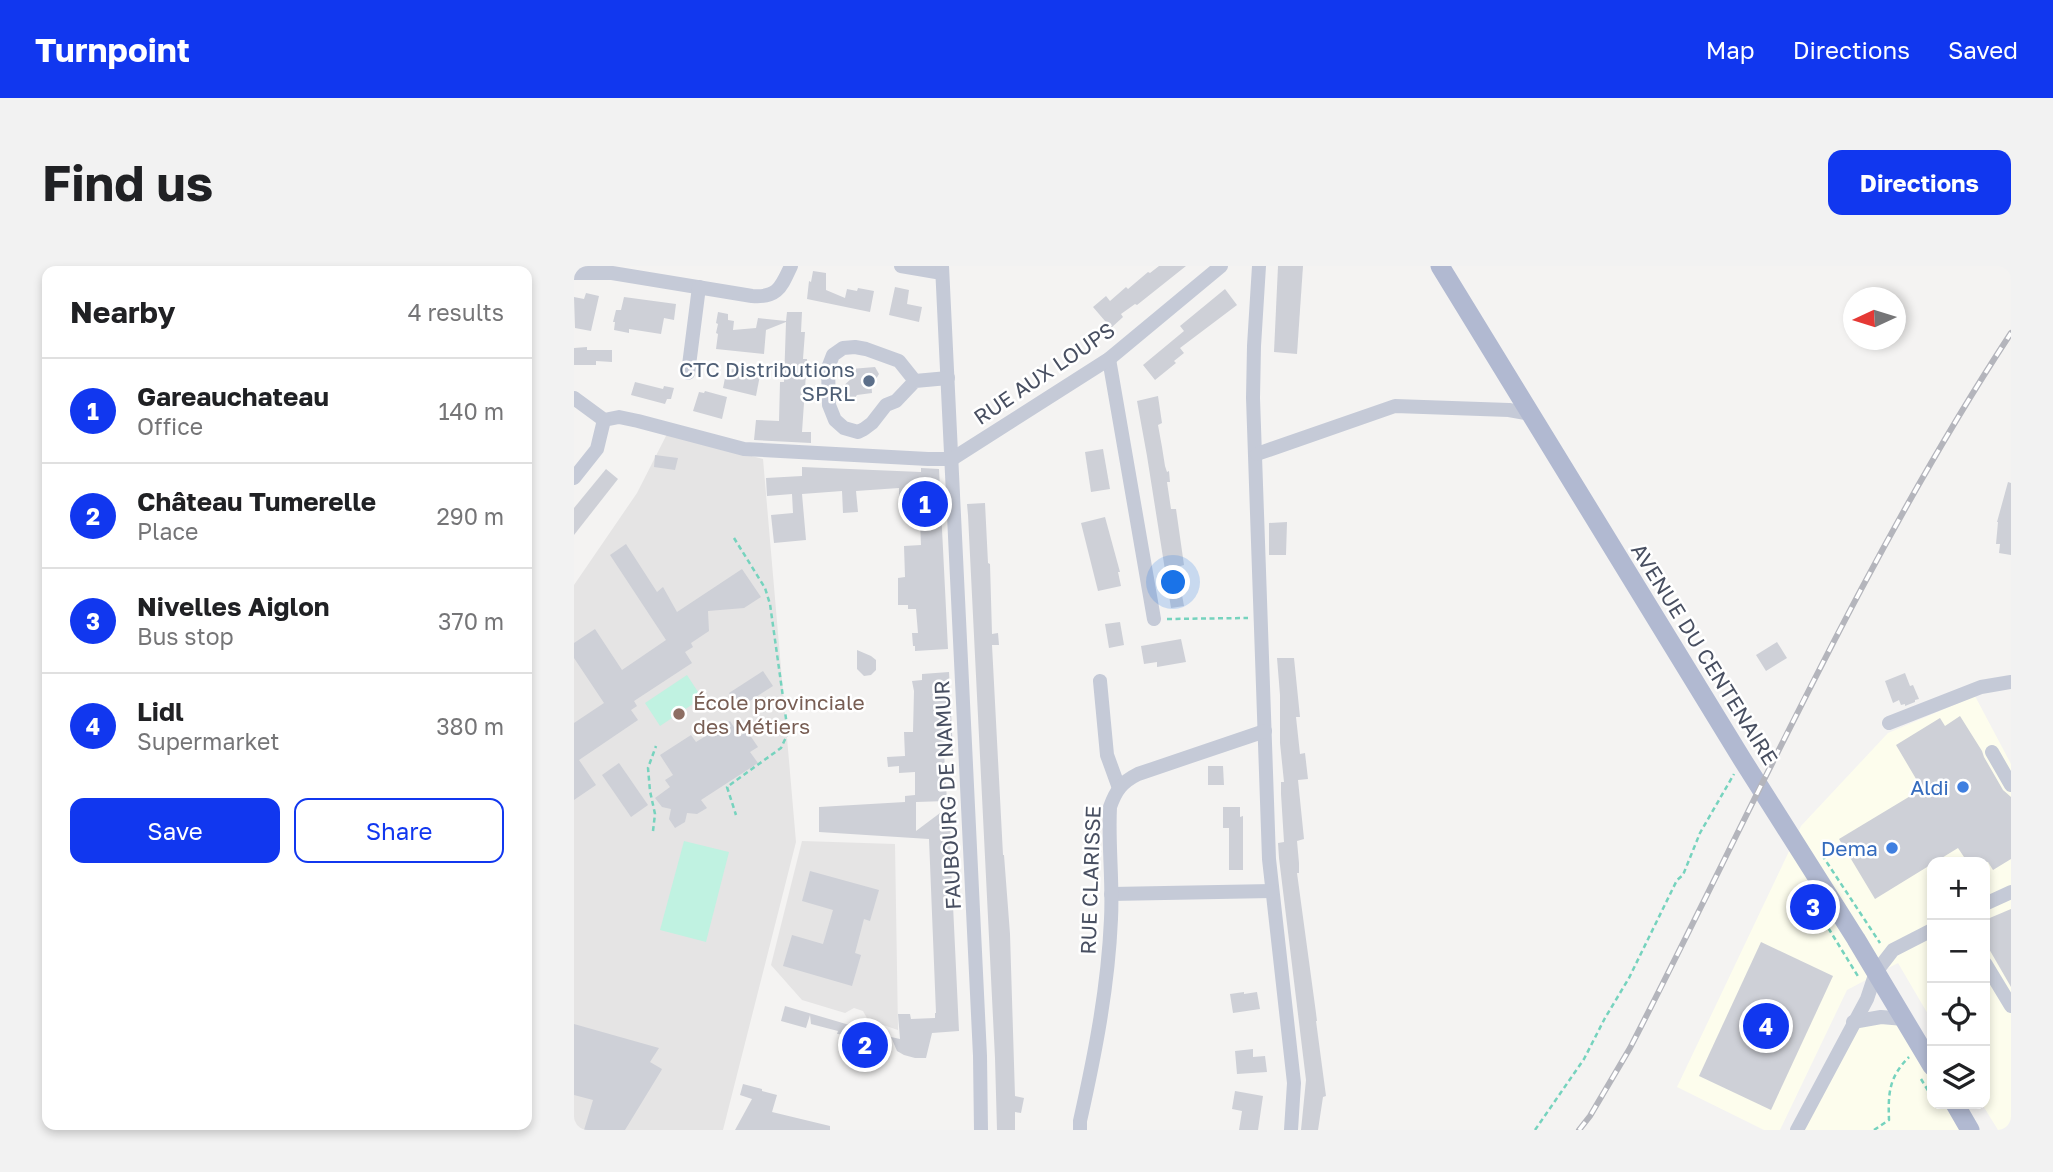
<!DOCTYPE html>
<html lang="en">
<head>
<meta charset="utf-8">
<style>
  :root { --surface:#fff; --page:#f2f2f2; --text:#202124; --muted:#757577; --line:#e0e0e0; --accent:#1137ef }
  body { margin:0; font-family:"Golos Text",sans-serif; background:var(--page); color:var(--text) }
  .controls { position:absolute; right:21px; bottom:21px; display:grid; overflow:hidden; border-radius:14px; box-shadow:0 4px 10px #0003 }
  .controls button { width:63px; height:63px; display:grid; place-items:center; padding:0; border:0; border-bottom:2px solid var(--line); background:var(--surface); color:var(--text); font:35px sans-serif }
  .compass { position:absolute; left:1269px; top:21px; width:63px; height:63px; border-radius:50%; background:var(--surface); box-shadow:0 4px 10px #0003; rotate:266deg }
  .you { position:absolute; left:600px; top:317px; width:24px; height:24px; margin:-18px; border:5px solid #fff; border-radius:50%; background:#1a73e8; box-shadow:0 0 0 10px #1a73e833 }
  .badge { display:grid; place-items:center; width:46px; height:46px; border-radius:50%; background:var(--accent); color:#fff; font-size:23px; font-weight:700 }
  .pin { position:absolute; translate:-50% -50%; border:4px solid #fff; box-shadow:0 2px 7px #0006 }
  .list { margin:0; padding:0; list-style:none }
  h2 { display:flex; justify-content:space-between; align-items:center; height:91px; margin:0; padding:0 28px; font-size:30px }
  h2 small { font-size:23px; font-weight:400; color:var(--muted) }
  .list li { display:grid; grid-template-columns:46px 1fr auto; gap:21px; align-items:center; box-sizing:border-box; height:105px; padding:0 28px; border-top:2px solid var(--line) }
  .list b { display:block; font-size:26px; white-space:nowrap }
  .list p { margin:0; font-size:23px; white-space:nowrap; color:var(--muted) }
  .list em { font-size:23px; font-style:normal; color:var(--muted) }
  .actions { display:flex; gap:14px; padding:21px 28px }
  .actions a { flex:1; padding:16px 0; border:2px solid var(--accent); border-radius:14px; text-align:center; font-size:24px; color:var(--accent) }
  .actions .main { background:var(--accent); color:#fff }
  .icon { flex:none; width:38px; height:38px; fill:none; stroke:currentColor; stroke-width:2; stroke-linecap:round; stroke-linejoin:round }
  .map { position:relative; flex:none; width:1437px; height:864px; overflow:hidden; border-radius:14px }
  header { display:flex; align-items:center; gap:42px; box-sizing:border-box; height:98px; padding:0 35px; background:var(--accent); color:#fff }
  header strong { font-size:33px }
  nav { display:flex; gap:38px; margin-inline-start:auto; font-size:24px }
  .intro { display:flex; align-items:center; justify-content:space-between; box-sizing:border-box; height:168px; padding:0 42px }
  h1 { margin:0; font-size:49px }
  .button { padding:18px 32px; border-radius:14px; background:var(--accent); color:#fff; font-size:24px; font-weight:700 }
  main { display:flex; gap:42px; padding:0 42px }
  aside { flex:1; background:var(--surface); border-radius:14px; box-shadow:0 4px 10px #0003 }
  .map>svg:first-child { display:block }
  .commercial { fill:#fdfded }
  .education { fill:#e5e4e4 }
  .green { fill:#c0f2e1 }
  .building { fill:#ced0d7 }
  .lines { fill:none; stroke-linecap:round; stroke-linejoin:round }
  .path { stroke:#76d3be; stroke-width:2.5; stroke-dasharray:5 3.5; stroke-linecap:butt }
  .minor { stroke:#c5cad7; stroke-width:14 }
  .major { stroke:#b1b9d1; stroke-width:19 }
  .rail-casing { stroke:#b4b5bc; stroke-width:6 }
  .rail { stroke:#fff; stroke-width:3.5; stroke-dasharray:10; stroke-linecap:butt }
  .service-dot { fill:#5c6f8a; stroke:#fff; stroke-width:2.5 }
  .education-dot { fill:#8d6e63; stroke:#fff; stroke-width:2.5 }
  .shop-dot { fill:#3f7fe0; stroke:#fff; stroke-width:2.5 }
  .labels { text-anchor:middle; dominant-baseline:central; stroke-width:5; stroke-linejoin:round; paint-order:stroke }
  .service-label { font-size:21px; fill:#4e5e75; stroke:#fff; text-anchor:end }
  .street-label { font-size:21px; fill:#484f61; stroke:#fff }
  .education-label { font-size:21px; fill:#785e54; stroke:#fff; text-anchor:start }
  .shop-label { font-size:21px; fill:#366cbe; stroke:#fff; text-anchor:end }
</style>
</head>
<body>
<header>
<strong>Turnpoint</strong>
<nav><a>Map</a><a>Directions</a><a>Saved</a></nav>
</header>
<div class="intro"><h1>Find us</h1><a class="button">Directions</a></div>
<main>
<aside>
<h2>Nearby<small>4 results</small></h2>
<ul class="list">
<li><span class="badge">1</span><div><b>Gareauchateau</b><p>Office</p></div><em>140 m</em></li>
<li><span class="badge">2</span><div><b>Château Tumerelle</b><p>Place</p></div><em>290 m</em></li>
<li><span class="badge">3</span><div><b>Nivelles Aiglon</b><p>Bus stop</p></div><em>370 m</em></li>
<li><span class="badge">4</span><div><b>Lidl</b><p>Supermarket</p></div><em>380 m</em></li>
</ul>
<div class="actions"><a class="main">Save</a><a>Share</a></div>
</aside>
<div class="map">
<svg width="1437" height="864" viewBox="0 0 1437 864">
  <rect width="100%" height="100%" fill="#f4f3f2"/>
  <g class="commercial">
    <path d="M1401 430 1437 498V864H1424L1408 838H1411V596H1358V755L1324 697 1273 724 1206 864H1190L1103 821 1227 560 1314 467Z"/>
    <path d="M1330 753 1358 806V838H1375L1390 864H1222L1279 756Z"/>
  </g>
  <g class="education">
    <path d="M93 168 189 193 222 576 149 864H0V319L63 227Z"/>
    <path d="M228 575 321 578 324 764 294 754 289 745 280 742 271 747 228 734 197 699Z"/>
  </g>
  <g class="green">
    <path d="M113 409 128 432 86 460 71 437Z"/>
    <path d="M110 575 155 586 132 676 86 664Z"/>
  </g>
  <g class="building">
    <path d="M585 0H612L563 39 561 38 547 48 549 51 537 62 519 41 532 30 536 35 552 21 554 23 574 6 576 7Z"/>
    <path d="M704 0H729L723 88 700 86Z"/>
    <path d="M239 5 252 7V24L271 32 273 23 283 25 284 22 300 25 296 46 233 33 235 15 237 16Z"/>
    <path d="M321 21 335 24 333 38 348 41 345 56 315 49Z"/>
    <path d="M651 23 663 39 606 82 610 87 600 95 602 97 581 114 569 99 610 65 606 60Z"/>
    <path d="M12 27 25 30 17 65 1 62 0 31 10 33Z"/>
    <path d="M50 31 102 38 100 54 90 52 87 68 55 63V67L40 64 41 56H39L42 44H47Z"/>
    <path d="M144 46 154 48V54L160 55 159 64 182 62 184 52 212 55 213 46H228L227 66H231L229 93H233L228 166H237V177L180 174 182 154 205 155 206 116H210L212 56 192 64 190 88 142 83 144 68 142 67 144 58 142 57Z"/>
    <path d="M13 81V84H38V96L22 95V99H0V82Z"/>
    <path d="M301 101 305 108 302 113H297L298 127 283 129 279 134 276 131 264 132V122H267L277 113V103Z"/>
    <path d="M153 102 186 109 182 130 149 122Z"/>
    <path d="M61 116 89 123 90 120 100 122 97 133H93L91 138 57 129Z"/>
    <path d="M131 125 153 131 148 153 119 145 125 126 130 127Z"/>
    <path d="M584 130 588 157 584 159 588 181 591 200 593 206 595 205 596 216H593L597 243H602L610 299 603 301 610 340 597 342 573 190 563 135Z"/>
    <path d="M529 183 536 223 517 226 511 186Z"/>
    <path d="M81 189 104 192 101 204 80 201Z"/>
    <path d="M228 201 347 206V202L365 203 374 383 341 385V380H339L338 367H344L342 343H334V339H324V312L331 311 330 280 347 279 345 234 325 235V222L282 225 284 246 269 247 268 225 228 228 232 274 200 277 197 249 219 247 218 228 193 230 192 212 228 210Z"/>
    <path d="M32 203 44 213 0 269V242Z"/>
    <path d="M1434 216 1437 217V289L1425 287 1426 278H1422L1424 256H1423Z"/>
    <path d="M411 237 414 297 416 298 418 368 424 367 425 379H418L429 589H430L436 668 441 830 450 832 447 847 441 846V864H423L421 792 394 249 393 238Z"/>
    <path d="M531 251 546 306H544L547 320 524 325 507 257Z"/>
    <path d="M713 256 712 289H695V257Z"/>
    <path d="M52 278 83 326 89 321 103 346 168 303 187 331 170 342 134 345 135 365 117 377 119 381 111 386 118 397 60 435 63 440 57 444 64 454 5 494 22 519 0 534V457L30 437 0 392V377L21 363 48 404 92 374 36 289Z"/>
    <path d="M546 356 550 379 535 382 531 358Z"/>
    <path d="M607 373 612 396 583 401V396L570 398 567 380Z"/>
    <path d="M1203 376 1213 392 1192 405 1182 389Z"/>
    <path d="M283 384 297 390 302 394V404L297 409 290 410 283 403Z"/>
    <path d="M703 392H720L726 451H722L726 488 731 487 734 513 724 514 730 573 723 575 725 597V607H723L742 747 743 755H742L752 830 749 831 744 864H727L732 814 705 592 704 577 710 576 707 528V516H710L706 477V429Z"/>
    <path d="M189 405 199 420 165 442 155 427Z"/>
    <path d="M375 406 379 485 370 486 373 535 342 536V565L374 541V551H377L376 576 385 765 358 767 352 792H341L330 789 323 785 317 771 326 773 324 748H336L337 753 361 752V747H362L355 573 245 566V541L331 536V530L341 529V506L325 507V500L314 501 313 491 331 490 330 466H339L340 425 338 415 348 414V408Z"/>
    <path d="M1331 407 1336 420 1339 419 1345 433 1341 434V436L1331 440V438L1327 439 1325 434 1319 437 1311 415Z"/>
    <path d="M1386 450 1408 485 1410 491 1429 524 1437 531V593L1419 604 1414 596H1399L1397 592 1392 594 1384 582 1301 633 1265 573 1348 523 1322 479 1366 452 1371 460Z"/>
    <path d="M156 455 166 470 173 465 184 481 176 486 184 497 127 534 133 542 123 548 113 547 111 556 101 562 95 553 97 543 88 541 81 532 96 521 91 514 99 509 86 489 117 469 122 476Z"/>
    <path d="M45 497 74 539 57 551 28 509Z"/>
    <path d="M634 500H649L650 519H634Z"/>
    <path d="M649 541H666V551L669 550V604H655V562H649Z"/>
    <path d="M236 605 305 624 296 655 290 653 281 687 287 689 278 720 209 700 218 669 249 678 259 644 228 635Z"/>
    <path d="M1437 643V721L1411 676V654Z"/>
    <path d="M1187 676 1259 710 1197 844 1125 810Z"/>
    <path d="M670 726V728L683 726 686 743 659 747 656 728Z"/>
    <path d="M211 740 306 768 298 798 275 791 281 769 263 768 264 765 237 758 236 749 232 762 207 755Z"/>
    <path d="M0 758 85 782 76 796 88 803 87 805 51 864H10L19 834 0 829Z"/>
    <path d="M679 783V791L691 790 693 806 663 808 661 785Z"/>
    <path d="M169 818 188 823V825L203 829 198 846 256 860V864H161L178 833 166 829Z"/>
    <path d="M661 825 689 830 684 864H665L668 845 658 843Z"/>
  </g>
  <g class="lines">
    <g class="path">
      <path d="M160 272 191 322 196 338 214 467 207 482 153 521 162 549"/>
      <path d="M593 353 674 352"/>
      <path d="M79 565 81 548 76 525 74 502 82 480"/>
      <path d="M1248 589 1306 677"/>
      <path d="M1250 655 1285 712"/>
      <path d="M1347 813 1358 831"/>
      <path d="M961 864 1010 793 1031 752 1055 712 1103 614 1109 609 1126 567 1160 508"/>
      <path d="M1300 864 1315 854C1314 827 1315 811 1335 791"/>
    </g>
    <g class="minor">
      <path d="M327 0 368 7"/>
      <path d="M368 0 406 790 407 864"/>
      <path d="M685 0 680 80 679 132 695 593 720 817 717 864"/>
      <path d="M0 7H38L178 30C204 32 207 21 217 0"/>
      <path d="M535 93 580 353"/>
      <path d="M114 107 125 21"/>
      <path d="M341 115 325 95 292 83 281 81 269 82 259 89 254 102 255 139 261 154 270 162 284 166 290 163 298 157 312 139 322 135 341 115 374 112"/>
      <path d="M0 132 30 154 45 151 64 155 170 183 354 193H378"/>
      <path d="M683 188 821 140 935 144 956 148"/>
      <path d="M378 193 535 93 647 0"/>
      <path d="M0 212 23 183 30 154"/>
      <path d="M526 415 533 489 545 522"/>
      <path d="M1315 457 1407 421 1437 416"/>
      <path d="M1418 486 1437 519"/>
      <path d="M537 628 698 625"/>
      <path d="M1411 638 1437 626"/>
      <path d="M1411 697 1437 740"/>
      <path d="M1279 756 1307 751 1330 753"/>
      <path d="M506 864V855C521 788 534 722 537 653 539 616 534 578 536 541 542 524 548 516 564 508L691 465"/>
      <path d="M1223 864 1293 733 1302 706 1319 684 1358 664"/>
    </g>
    <g class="major">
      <path d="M866 0 1168 493 1282 673 1358 800"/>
      <path d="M1381 838 1396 864"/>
    </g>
    <defs>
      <path id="rail" d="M1005 864 1016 850 1056 782C1179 543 1289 293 1437 67"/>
    </defs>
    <use href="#rail" class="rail-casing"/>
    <use href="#rail" class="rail"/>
  </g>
  <circle class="service-dot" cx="295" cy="115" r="7"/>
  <circle class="education-dot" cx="105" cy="448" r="7"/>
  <g class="shop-dot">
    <circle cx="1389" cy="521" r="7"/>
    <circle cx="1318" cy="582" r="7"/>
  </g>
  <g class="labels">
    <g class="service-label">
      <text x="281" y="103">CTC Distributions<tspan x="281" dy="24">SPRL</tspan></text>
    </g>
    <g class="street-label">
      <text transform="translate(470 107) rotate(-34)">RUE AUX LOUPS</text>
      <text transform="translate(1131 388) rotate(58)">AVENUE DU CENTENAIRE</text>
      <text transform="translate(373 529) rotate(-93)">FAUBOURG DE NAMUR</text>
      <text transform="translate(516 614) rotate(-88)">RUE CLARISSE</text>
    </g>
    <g class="education-label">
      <text x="119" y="436">École provinciale<tspan x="119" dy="24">des Métiers</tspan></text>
    </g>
    <g class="shop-label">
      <text x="1375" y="521">Aldi</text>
      <text x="1304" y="582">Dema</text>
    </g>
  </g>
</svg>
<div class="controls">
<button>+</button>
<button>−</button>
<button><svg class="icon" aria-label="locate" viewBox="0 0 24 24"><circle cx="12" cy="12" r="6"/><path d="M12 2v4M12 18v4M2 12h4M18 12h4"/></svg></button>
<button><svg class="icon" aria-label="layers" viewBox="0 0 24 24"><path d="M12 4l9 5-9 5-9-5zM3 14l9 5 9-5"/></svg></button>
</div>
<svg class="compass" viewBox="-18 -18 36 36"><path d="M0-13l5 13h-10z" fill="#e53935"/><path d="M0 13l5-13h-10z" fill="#757577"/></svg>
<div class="you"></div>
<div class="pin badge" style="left:351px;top:238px">1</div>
<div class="pin badge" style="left:291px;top:779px">2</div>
<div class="pin badge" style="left:1239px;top:641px">3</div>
<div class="pin badge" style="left:1192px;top:760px">4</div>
</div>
</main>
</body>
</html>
